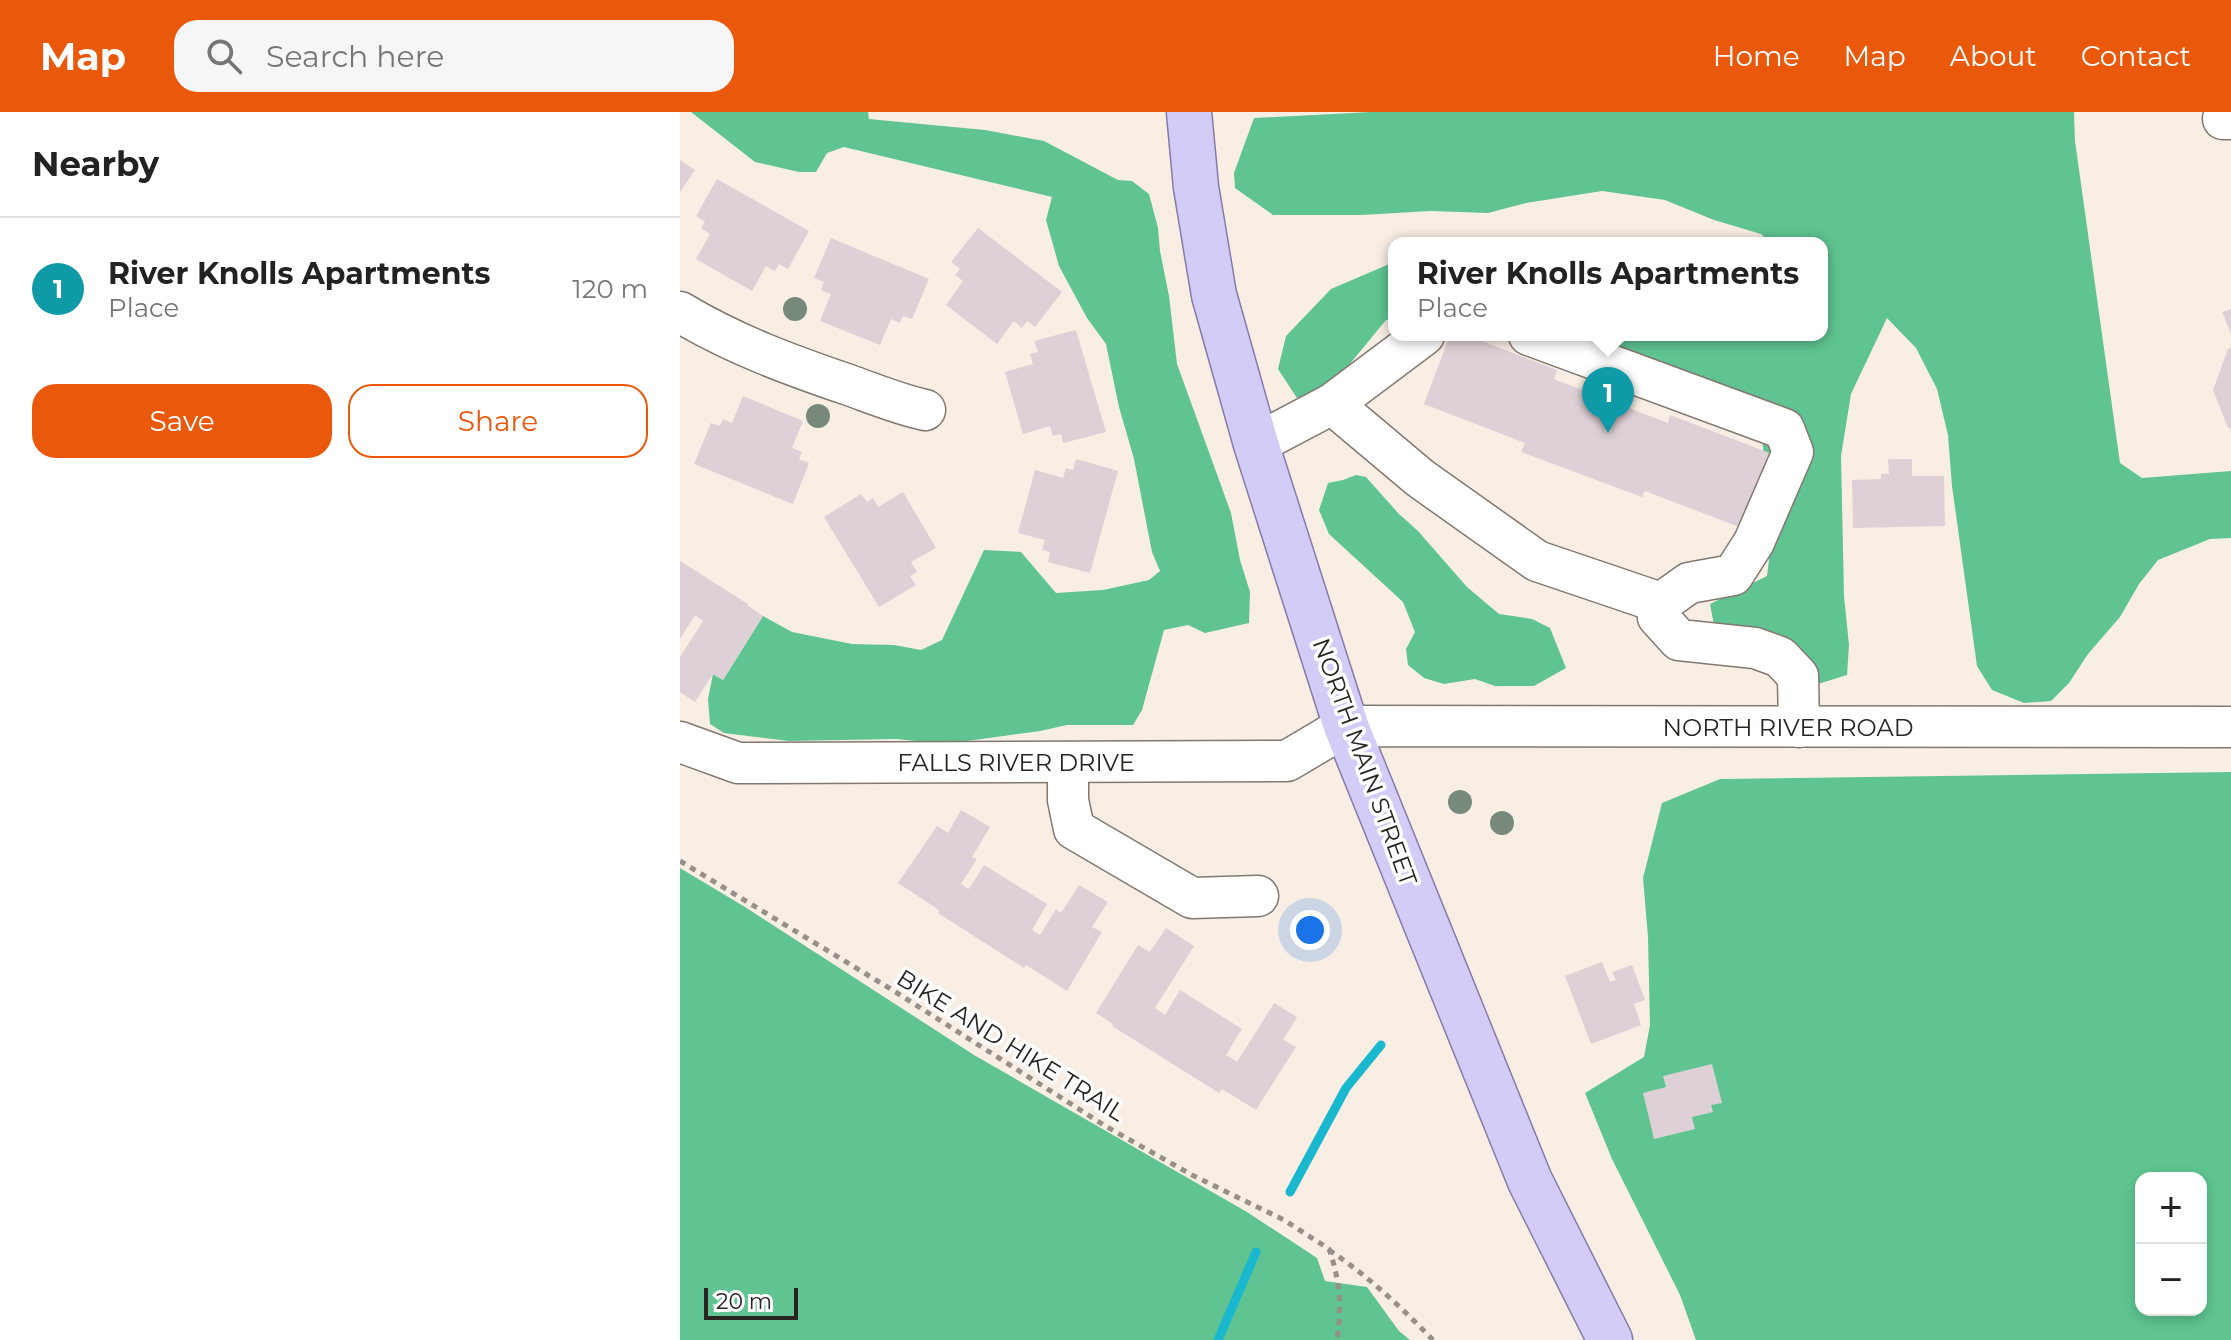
<!DOCTYPE html>
<html lang="en">
<head>
<meta charset="utf-8">
<style>
  :root { --surface:#fff; --page:#f6f6f6; --text:#222; --muted:#767676; --line:#e0e0e0; --accent:#ea580c }
  body { margin:0; font-family:Montserrat,sans-serif; background:var(--page); color:var(--text) }
  .controls { position:absolute; right:24px; bottom:24px; display:grid; overflow:hidden; border-radius:16px; box-shadow:0 4px 12px #0003 }
  .controls button { width:72px; height:72px; display:grid; place-items:center; padding:0; border:0; border-bottom:2px solid var(--line); background:var(--surface); color:var(--text); font:40px sans-serif }
  .scale { position:absolute; left:24px; bottom:20px; width:94px; box-sizing:border-box; padding-left:8px; border:4px solid #282420; border-top:0; font-size:22px; line-height:28px; white-space:nowrap; color:#282420; -webkit-text-stroke:6px #fff; paint-order:stroke }
  .you { position:absolute; left:630px; top:818px; width:28px; height:28px; margin:-20px; border:6px solid #fff; border-radius:50%; background:#1a73e8; box-shadow:0 0 0 12px #1a73e833 }
  .badge { display:grid; place-items:center; width:52px; height:52px; border-radius:50%; background:var(--accent); color:#fff; font-size:26px; font-weight:700 }
  .pin { position:absolute; translate:-50% -66px; filter:drop-shadow(0 2px 4px #0008) }
  .pin::after { content:''; position:absolute; top:42px; width:28px; height:24px; background:inherit; clip-path:polygon(0 0,100% 0,50% 100%) }
  .popup { position:absolute; left:708px; top:125px; width:440px; height:104px; box-sizing:border-box; display:grid; place-content:center; border-radius:16px; background:var(--surface); filter:drop-shadow(0 2px 6px #0005); font-size:26px; white-space:nowrap; color:var(--muted) }
  .popup b { font-size:30px; color:var(--text) }
  .popup::after { content:''; position:absolute; left:50%; top:100%; margin-left:-16px; border:16px solid transparent; border-top-color:var(--surface) }
  .list { margin:0; padding:0; list-style:none }
  h2 { display:flex; justify-content:space-between; align-items:center; height:104px; margin:0; padding:0 32px; font-size:34px }
  h2 small { font-size:26px; font-weight:400; color:var(--muted) }
  .list li { display:grid; grid-template-columns:52px 1fr auto; gap:24px; align-items:center; box-sizing:border-box; height:144px; padding:0 32px; border-top:2px solid var(--line) }
  .list b { display:block; font-size:30px; white-space:nowrap }
  .list p { margin:0; font-size:26px; white-space:nowrap; color:var(--muted) }
  .list em { font-size:26px; font-style:normal; color:var(--muted) }
  .actions { display:flex; gap:16px; padding:24px 32px }
  .actions a { flex:1; padding:18px 0; border:2px solid var(--accent); border-radius:24px; text-align:center; font-size:28px; color:var(--accent) }
  .actions .main { background:var(--accent); color:#fff }
  .icon { flex:none; width:44px; height:44px; fill:none; stroke:currentColor; stroke-width:2; stroke-linecap:round; stroke-linejoin:round }
  .map { position:relative; flex:none; width:1551px; height:1228px; overflow:hidden }
  header { display:flex; align-items:center; gap:48px; box-sizing:border-box; height:112px; padding:0 40px; background:var(--accent); color:#fff }
  header strong { font-size:38px }
  nav { display:flex; gap:44px; margin-inline-start:auto; font-size:28px }
  .search { width:560px; height:72px; background:var(--page); display:flex; align-items:center; gap:20px; box-sizing:border-box; padding:0 28px; border-radius:24px; color:var(--muted); font-size:30px }
  main { display:flex }
  aside { flex:1; background:var(--surface) }
  .map>svg:first-child { display:block }
  .forest { fill:#5fc491; fill-rule:evenodd }
  .lines { fill:none; stroke-linecap:round; stroke-linejoin:round }
  .stream { stroke:#1ab8cf; stroke-width:9 }
  .building { fill:#ded0d7 }
  .minor-casing { stroke:#82786f; stroke-width:43 }
  .major-casing { stroke:#847ba8; stroke-width:47 }
  .path { stroke:#979089; stroke-width:5; stroke-dasharray:6 6; stroke-linecap:butt }
  .minor { stroke:#fff; stroke-width:40 }
  .major { stroke:#d3ccf7; stroke-width:44 }
  .tree { fill:#76897a }
  .labels { text-anchor:middle; dominant-baseline:central; stroke-width:7; stroke-linejoin:round; paint-order:stroke }
  .street-label { font-size:24px; fill:#282420; stroke:#fff }
</style>
</head>
<body>
<header>
<strong>Map</strong>
<div class="search"><svg class="icon" aria-label="search" viewBox="0 0 24 24"><circle cx="10" cy="10" r="6"/><path d="M15 15l6 6"/></svg>Search here</div>
<nav><a>Home</a><a>Map</a><a>About</a><a>Contact</a></nav>
</header>
<main>
<aside>
<h2>Nearby<small></small></h2>
<ul class="list">
<li><span class="badge" style="background:#0f9aa8">1</span><div><b>River Knolls Apartments</b><p>Place</p></div><em>120 m</em></li>
</ul>
<div class="actions"><a class="main">Save</a><a>Share</a></div>
</aside>
<div class="map">
<svg width="1551" height="1228" viewBox="0 0 1551 1228">
  <rect width="100%" height="100%" fill="#f9eee4"/>
  <g class="forest">
    <path d="M11 0H188L189 7 305 18 364 29 438 68 452 69 469 82 478 116 480 139 489 184 497 252 551 401 560 448 570 480 569 511 525 521 508 513 484 518 462 598 453 613H387L360 619 265 632 216 627 109 629 44 621 30 612 28 587 33 562 43 568 83 504 112 520 172 532 214 533 241 538 262 528 304 438 341 440 376 481 423 478 469 468 480 459 472 440 454 347 439 295 426 232 407 206 379 154 366 108 372 85 164 35 147 41 136 60H119L75 50Z"/>
    <path d="M691 0H1394L1395 29 1440 351 1462 366 1551 359V426L1530 427 1478 448 1459 472 1440 505 1408 542 1389 571 1371 589 1344 591 1312 578 1297 554 1272 374 1268 323 1257 277 1236 236 1207 206 1171 282 1161 344 1164 484 1169 533 1167 563 1138 572 1112 542 1035 518 1030 492 1087 464 1093 416 1082 327 903 223H1142V131H1090L1081 122 1034 108 985 88 922 79 846 91 808 101 751 99 681 103H593L555 76 554 61 574 6Z"/>
    <path d="M714 150V206L706 208 664 259 639 281 617 286 598 257 606 224 651 177Z"/>
    <path d="M676 363 686 365 718 401 738 419 787 475 819 502 852 507 870 516 886 556 854 574H815L795 567 764 572 744 566 728 553 726 537 735 520 723 490 649 422 639 398 648 371 663 368Z"/>
    <path d="M1551 660V1228H1016L1000 1183 932 1047 905 981 964 945 970 913 968 825 963 766 982 691 1040 667ZM1461 1066H1521V1198H1461Z"/>
    <path d="M0 756 65 795 294 943 567 1100 637 1146 645 1169 687 1175 719 1219 730 1228H0Z"/>
  </g>
  <g class="lines">
    <g class="stream">
      <path d="M610 1080 666 976 701 933"/>
      <path d="M538 1228 576 1140"/>
    </g>
  </g>
  <g class="building">
    <path d="M0 48 15 58 0 80Z"/>
    <path d="M37 67 129 119 108 157 99 152 95 159 86 154 72 179 16 147 30 122 21 116 25 110 16 104Z"/>
    <path d="M298 116 382 180 355 215 347 209 342 216 334 209 317 232 266 193 283 169 275 163 280 157 271 150Z"/>
    <path d="M151 126 249 167 232 207 223 204 220 211 211 207 200 233 140 209 151 182 141 178 144 170 134 166Z"/>
    <path d="M1551 197V222L1542 200Z"/>
    <path d="M396 218 426 320 383 331 381 322 373 324 370 314 343 322 325 260 353 252 350 242 358 240 354 229Z"/>
    <path d="M770 223H786L877 258 874 267 988 311 990 303 1095 343 1067 418 965 379 962 385 841 340 845 331 744 292Z"/>
    <path d="M1551 236V317L1548 316 1533 278 1548 237Z"/>
    <path d="M63 284 123 309 112 336 122 340 119 347 129 351 113 392 14 352 31 311 40 314 43 307 52 311Z"/>
    <path d="M396 347 438 359 410 461 368 450 370 440 362 438 365 428 338 421 355 358 383 366 386 356 393 358Z"/>
    <path d="M1208 347H1232V364H1264L1265 414 1173 416 1172 368 1201 367V362H1209Z"/>
    <path d="M223 380 256 436 231 450 237 460 230 464 236 473 199 495 144 405 181 382 187 390 193 386 198 395Z"/>
    <path d="M0 449 68 492V494L83 504 43 568 33 562 15 590 0 580V545L23 509 15 503 0 527Z"/>
    <path d="M281 698 310 715 292 745 297 747 281 772 289 777 304 753 367 792 352 818 360 823 376 797 381 801 399 773 428 790 412 815 422 820 387 879 346 853 344 856 258 801 259 798 218 771 257 714 268 721Z"/>
    <path d="M486 816 514 834 475 896 485 903 500 878 562 917 546 943 557 950 594 891 617 905 603 928 616 935 576 998 542 977 539 981 432 914 433 912 416 901 458 833 470 840Z"/>
    <path d="M922 850 930 870 936 868 932 860 952 853 965 888 954 892 961 913 911 932 885 864Z"/>
    <path d="M1032 952 1042 991 1031 993 1033 1000 1012 1005 1015 1017 974 1027 963 981 986 975 983 964Z"/>
  </g>
  <g class="lines">
    <defs>
      <g id="minor">
        <path d="M1543 7H1551"/>
        <path d="M0 200C53 232 110 253 169 273 194 282 218 292 245 298"/>
        <path d="M849 223 1104 317 1113 340 1074 430 1053 463 1009 471 981 491 978 505 999 528 1075 536 1100 545 1118 564 1119 615"/>
        <path d="M652 292 740 366 857 449 981 491"/>
        <path d="M576 332 652 292 744 223"/>
        <path d="M0 630 58 651 607 649 666 614 1551 615"/>
        <path d="M388 650V688L394 717 512 786 578 784"/>
      </g>
      <path id="major" d="M509 0 516 75 534 183 576 332 666 614 850 1069 930 1228"/>
    </defs>
    <use href="#minor" class="minor-casing"/>
    <use href="#major" class="major-casing"/>
    <g class="path">
      <path d="M0 749 214 879 427 1015 512 1063 604 1108 649 1137C660 1168 662 1195 657 1228"/>
      <path d="M649 1138C687 1163 721 1195 753 1228"/>
    </g>
    <use href="#minor" class="minor"/>
    <use href="#major" class="major"/>
  </g>
  <g class="tree">
    <circle cx="115" cy="197" r="12"/>
    <circle cx="138" cy="304" r="12"/>
    <circle cx="780" cy="690" r="12"/>
    <circle cx="822" cy="711" r="12"/>
  </g>
  <g class="labels">
    <g class="street-label">
      <text x="1108" y="615">NORTH RIVER ROAD</text>
      <text x="336" y="650">FALLS RIVER DRIVE</text>
      <text transform="translate(685 650) rotate(70)">NORTH MAIN STREET</text>
      <text transform="translate(331 933) rotate(32)">BIKE AND HIKE TRAIL</text>
    </g>
  </g>
</svg>
<div class="controls">
<button>+</button>
<button>−</button>
</div>
<div class="scale">20 m</div>
<div class="you"></div>
<div class="pin badge" style="left:928px;top:321px;background:#0f9aa8">1</div>
<div class="popup"><b>River Knolls Apartments</b>Place</div>
</div>
</main>
</body>
</html>
